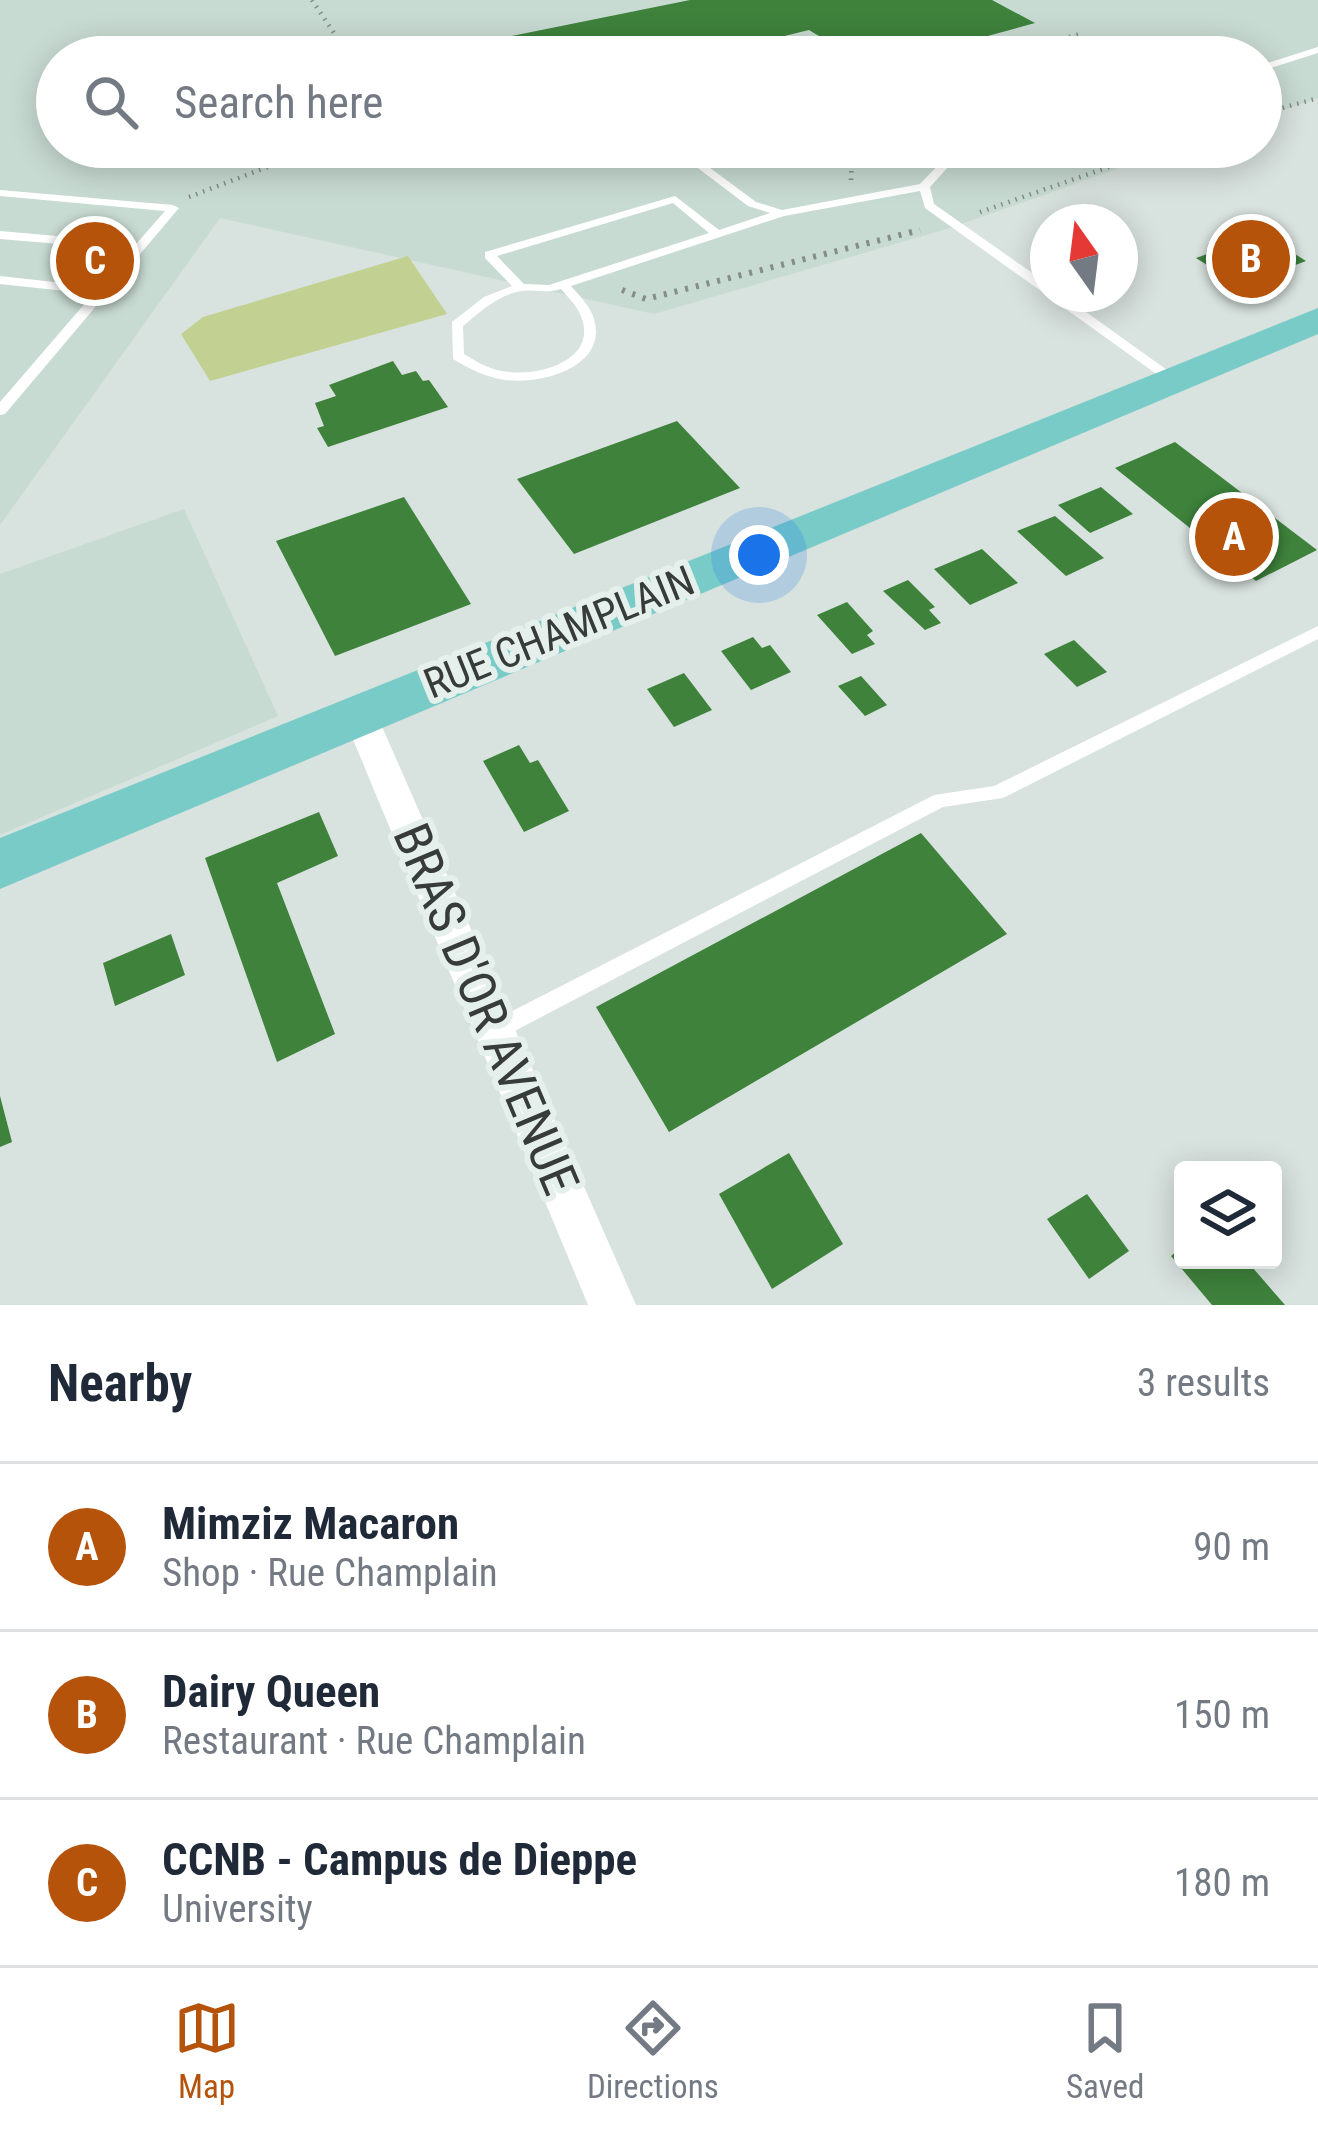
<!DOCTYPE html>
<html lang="en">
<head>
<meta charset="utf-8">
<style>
  :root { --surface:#fff; --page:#f6f6f7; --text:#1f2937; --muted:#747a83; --line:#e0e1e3; --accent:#b45309 }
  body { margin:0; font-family:"Roboto Condensed",sans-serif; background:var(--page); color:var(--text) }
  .controls { position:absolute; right:36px; bottom:36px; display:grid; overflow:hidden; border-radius:12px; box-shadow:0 6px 30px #0003 }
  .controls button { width:108px; height:108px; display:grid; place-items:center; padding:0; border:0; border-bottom:3px solid var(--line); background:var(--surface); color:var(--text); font:60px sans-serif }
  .compass { position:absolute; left:1030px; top:204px; width:108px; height:108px; border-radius:50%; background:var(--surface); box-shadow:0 6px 30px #0003; rotate:346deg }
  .you { position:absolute; left:759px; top:555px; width:42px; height:42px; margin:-30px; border:9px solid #fff; border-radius:50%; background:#1a73e8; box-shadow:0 0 0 18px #1a73e833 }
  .badge { display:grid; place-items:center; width:78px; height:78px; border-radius:50%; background:var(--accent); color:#fff; font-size:39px; font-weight:700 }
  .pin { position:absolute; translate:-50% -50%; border:6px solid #fff; box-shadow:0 3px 12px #0006 }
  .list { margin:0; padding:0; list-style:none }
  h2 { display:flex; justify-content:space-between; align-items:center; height:156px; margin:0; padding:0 48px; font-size:51px }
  h2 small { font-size:39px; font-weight:400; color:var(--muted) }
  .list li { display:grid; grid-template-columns:78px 1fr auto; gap:36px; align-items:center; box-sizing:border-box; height:168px; padding:0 48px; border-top:3px solid var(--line) }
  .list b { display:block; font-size:45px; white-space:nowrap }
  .list p { margin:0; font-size:39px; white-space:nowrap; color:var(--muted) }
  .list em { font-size:39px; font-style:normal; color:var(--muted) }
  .icon { flex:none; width:66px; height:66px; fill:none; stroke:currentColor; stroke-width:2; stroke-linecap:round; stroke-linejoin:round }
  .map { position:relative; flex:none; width:1318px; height:1305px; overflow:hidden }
  .search { position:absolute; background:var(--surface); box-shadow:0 6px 30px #0003; left:36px; right:36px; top:36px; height:132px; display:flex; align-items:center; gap:30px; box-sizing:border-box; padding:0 42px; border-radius:66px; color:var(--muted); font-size:45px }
  .sheet { height:660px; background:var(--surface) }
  nav { display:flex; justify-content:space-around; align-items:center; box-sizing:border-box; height:168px; border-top:3px solid var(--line); background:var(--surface); font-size:33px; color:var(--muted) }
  nav a { display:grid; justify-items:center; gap:6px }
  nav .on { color:var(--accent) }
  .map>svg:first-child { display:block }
  .built { fill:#c8dbd2 }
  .green { fill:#c2d191 }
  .building { fill:#3e823c }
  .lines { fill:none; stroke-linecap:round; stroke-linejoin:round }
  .path-far1 { stroke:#858c89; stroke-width:4.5; stroke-dasharray:1.5 6; stroke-linecap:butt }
  .path { stroke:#858c89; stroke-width:6; stroke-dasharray:3 8; stroke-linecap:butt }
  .lane { fill:#fff; fill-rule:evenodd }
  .street { fill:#fff; fill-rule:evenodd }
  .primary { fill:#79cbc8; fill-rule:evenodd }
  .labels { text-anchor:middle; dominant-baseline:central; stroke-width:12; stroke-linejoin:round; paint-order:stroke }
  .street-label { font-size:42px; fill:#373b39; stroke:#e5efeb }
  .near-street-label { font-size:51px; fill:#373b39; stroke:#e5efeb }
</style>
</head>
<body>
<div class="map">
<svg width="1318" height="1305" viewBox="0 0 1318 1305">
  <rect width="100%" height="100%" fill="#d8e2de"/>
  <g class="built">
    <path d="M0 0H1318V98L1261 118V57H57V147H1179L950 228 654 314 220 218 0 525Z"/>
    <path d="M184 509 278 716 0 835V574Z"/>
  </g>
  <path class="green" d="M408 256 447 314 210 381 181 334 203 317Z"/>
  <g class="building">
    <path d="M690 0H992L1035 23 911 57H854L809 30 699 57H408Z"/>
    <path d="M1263 234 1306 261 1240 286 1196 258Z"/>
    <path d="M393 361 402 375 416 371 423 381 429 380 448 407 328 447 317 428 324 426 315 403 336 396 329 385Z"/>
    <path d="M677 421 740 488 574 554 517 479Z"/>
    <path d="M1175 442 1317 550 1256 581 1115 468Z"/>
    <path d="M1101 487 1133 514 1090 533 1058 505Z"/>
    <path d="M404 497 471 604 335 656 276 541Z"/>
    <path d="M1055 516 1104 558 1066 576 1017 531Z"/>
    <path d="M982 549 1018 583 970 605 934 569Z"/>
    <path d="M908 580 935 607 929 610 941 623 925 630 883 591Z"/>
    <path d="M847 602 873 631 867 635 875 644 852 654 817 615Z"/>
    <path d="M753 637 762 648 770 645 791 672 751 690 721 651Z"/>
    <path d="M1074 640 1107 672 1077 687 1044 654Z"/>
    <path d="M684 673 712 710 674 727 647 689Z"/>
    <path d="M861 676 887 705 865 716 838 686Z"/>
    <path d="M519 745 530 763 538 760 569 811 524 832 483 761Z"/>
    <path d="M319 812 338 856 277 883 335 1034 277 1062 205 858Z"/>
    <path d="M921 833 1007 934 669 1132 596 1007Z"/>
    <path d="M171 934 185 975 115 1006 103 963Z"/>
    <path d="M0 1096 12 1142 0 1147Z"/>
    <path d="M789 1153 843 1244 772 1289 719 1194Z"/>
    <path d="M1087 1194 1129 1251 1089 1279 1047 1219Z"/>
    <path d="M1183 1246V1260H1246L1285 1305H1212L1171 1256Z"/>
  </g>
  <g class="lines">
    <g class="path-far1">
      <path d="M312 0 350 57"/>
      <path d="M843 54 849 57"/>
      <path d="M997 57 1080 34"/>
      <path d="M1261 114 1318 98"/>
      <path d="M851 180 852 147"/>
      <path d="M189 197 320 147"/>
      <path d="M980 212 1166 147"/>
    </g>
    <path class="path" d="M622 290 646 299 920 230"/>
    <g class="lane">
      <path d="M1318 47V53L1261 71V65Z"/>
      <path d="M670 147H682L756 202 782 210 920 184 942 161 988 147H1004L950 165 930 187 934 204 1048 284V294H1061L1181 380 1174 384 1169 383 925 208 920 191 784 216 571 286C579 295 589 305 593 316 611 366 543 385 505 380 485 377 470 369 453 359L452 322 484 297 512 286 485 258V252L675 196 719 230 770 213 748 206ZM673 203 709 233 549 285 524 284 497 256ZM561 289C567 296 575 304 579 312 602 358 543 376 509 372 492 371 479 363 464 354L463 326C480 312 499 294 522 291 536 289 547 294 561 289Z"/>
      <path d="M0 190 173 205 179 208 5 414 0 415V402L93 294 0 284V276L99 287 131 250 0 239V231L137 243 165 211 0 196Z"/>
      <path d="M1318 626V639L1003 798 943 807 503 1037 496 1040 489 1037 486 1030 489 1023 934 795 994 786Z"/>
    </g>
    <path class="street" d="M359 699 371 703 376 713 636 1305H588L342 713 347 703Z"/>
    <path class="primary" d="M1318 308V334L0 889V838Z"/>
  </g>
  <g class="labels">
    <g class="street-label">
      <text transform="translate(559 632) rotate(-22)">RUE CHAMPLAIN</text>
    </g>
    <g class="near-street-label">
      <text transform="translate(486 1009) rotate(67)">BRAS D'OR AVENUE</text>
    </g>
  </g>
</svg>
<div class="controls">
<button><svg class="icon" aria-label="layers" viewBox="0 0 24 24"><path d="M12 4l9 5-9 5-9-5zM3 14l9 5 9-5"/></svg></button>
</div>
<svg class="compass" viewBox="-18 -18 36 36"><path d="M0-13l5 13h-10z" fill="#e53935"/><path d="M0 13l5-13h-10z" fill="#747a83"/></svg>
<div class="you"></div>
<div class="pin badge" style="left:1234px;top:537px">A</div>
<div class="pin badge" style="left:1251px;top:259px">B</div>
<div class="pin badge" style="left:95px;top:261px">C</div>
<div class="search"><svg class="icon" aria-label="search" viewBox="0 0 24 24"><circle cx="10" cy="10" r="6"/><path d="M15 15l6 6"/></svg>Search here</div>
</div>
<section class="sheet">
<h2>Nearby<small>3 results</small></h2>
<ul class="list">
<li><span class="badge">A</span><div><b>Mimziz Macaron</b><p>Shop · Rue Champlain</p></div><em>90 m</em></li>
<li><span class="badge">B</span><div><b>Dairy Queen</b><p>Restaurant · Rue Champlain</p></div><em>150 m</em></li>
<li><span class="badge">C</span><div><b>CCNB - Campus de Dieppe</b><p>University</p></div><em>180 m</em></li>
</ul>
</section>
<nav>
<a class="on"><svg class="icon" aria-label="map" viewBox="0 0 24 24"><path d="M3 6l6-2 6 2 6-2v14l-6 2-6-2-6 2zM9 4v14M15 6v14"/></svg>Map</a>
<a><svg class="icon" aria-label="directions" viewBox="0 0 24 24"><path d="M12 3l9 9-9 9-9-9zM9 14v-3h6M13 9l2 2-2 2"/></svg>Directions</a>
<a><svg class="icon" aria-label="saved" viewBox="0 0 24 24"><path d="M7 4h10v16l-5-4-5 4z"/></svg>Saved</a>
</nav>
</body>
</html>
